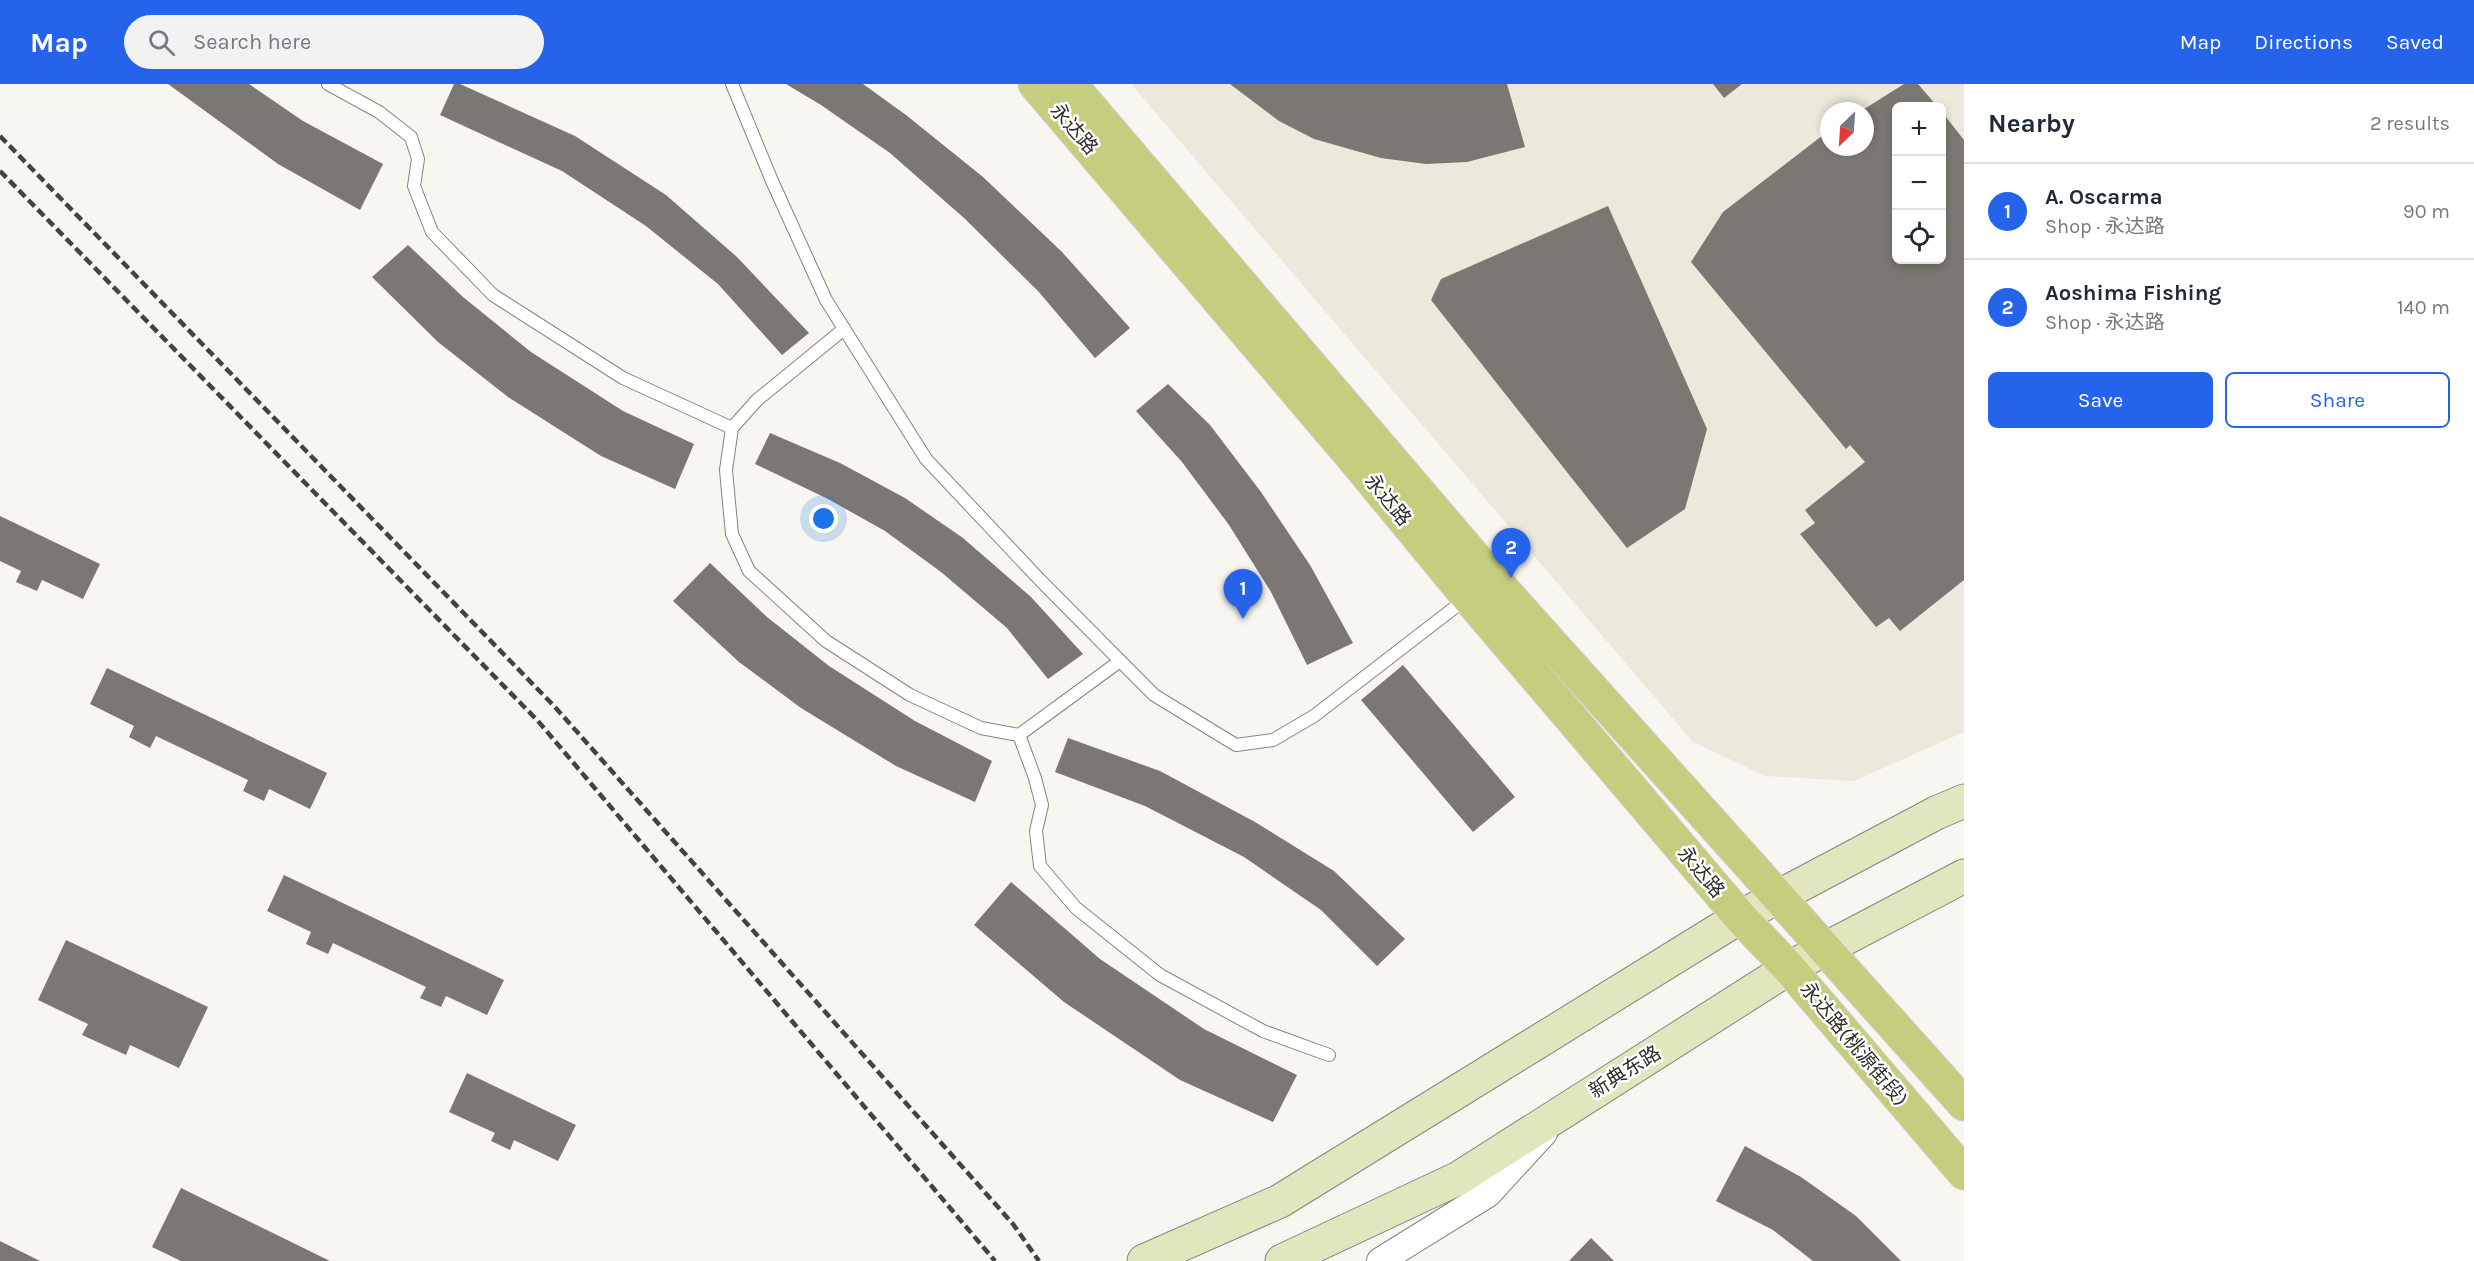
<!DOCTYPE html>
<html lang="en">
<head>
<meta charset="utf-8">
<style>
  :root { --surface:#fff; --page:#f2f2f3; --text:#1f2937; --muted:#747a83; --line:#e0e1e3; --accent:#2563eb }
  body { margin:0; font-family:Karla,"Noto Sans SC",sans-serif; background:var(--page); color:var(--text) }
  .controls { position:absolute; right:18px; top:18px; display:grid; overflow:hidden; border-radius:9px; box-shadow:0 3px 9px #0003 }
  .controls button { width:54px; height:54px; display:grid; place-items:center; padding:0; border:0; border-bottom:2px solid var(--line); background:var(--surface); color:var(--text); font:30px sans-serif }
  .compass { position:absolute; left:1820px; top:18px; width:54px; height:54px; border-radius:50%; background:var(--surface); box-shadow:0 3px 9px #0003; rotate:205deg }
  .you { position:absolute; left:824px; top:435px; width:21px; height:21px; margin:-15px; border:4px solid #fff; border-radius:50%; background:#1a73e8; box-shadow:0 0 0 9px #1a73e833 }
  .badge { display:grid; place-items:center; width:39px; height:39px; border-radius:50%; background:var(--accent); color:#fff; font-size:20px; font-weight:700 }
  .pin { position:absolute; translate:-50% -50px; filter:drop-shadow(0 2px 3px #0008) }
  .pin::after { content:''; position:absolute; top:32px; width:21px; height:18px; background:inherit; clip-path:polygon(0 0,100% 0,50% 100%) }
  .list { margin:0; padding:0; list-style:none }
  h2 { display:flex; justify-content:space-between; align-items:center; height:78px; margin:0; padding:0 24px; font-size:26px }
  h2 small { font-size:20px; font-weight:400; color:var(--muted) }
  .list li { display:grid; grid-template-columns:39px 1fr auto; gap:18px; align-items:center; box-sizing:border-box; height:96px; padding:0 24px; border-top:2px solid var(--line) }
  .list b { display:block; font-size:22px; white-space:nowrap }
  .list p { margin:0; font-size:20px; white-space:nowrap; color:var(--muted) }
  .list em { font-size:20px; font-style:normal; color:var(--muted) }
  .actions { display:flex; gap:12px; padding:18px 24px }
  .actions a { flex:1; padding:14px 0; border:2px solid var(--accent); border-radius:9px; text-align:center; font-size:21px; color:var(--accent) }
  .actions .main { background:var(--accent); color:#fff }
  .icon { flex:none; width:33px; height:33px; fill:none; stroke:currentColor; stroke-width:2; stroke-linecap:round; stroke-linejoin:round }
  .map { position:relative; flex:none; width:1964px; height:1177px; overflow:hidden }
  header { display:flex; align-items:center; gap:36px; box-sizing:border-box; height:84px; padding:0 30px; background:var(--accent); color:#fff }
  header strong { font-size:28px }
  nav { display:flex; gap:33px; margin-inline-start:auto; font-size:21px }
  .search { width:420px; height:54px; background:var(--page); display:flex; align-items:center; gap:15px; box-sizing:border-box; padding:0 21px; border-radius:33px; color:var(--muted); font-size:22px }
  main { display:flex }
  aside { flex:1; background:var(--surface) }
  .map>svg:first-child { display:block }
  .built { fill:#ece8dc; fill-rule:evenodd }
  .building { fill:#7b7773 }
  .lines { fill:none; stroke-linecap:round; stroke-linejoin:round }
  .service-casing { stroke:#85847f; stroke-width:14 }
  .minor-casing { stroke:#85847f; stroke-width:28 }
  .secondary-casing { stroke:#85847f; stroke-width:35 }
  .primary-casing { stroke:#d1d1d0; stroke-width:35 }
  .service { stroke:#fff; stroke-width:12 }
  .minor { stroke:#fff; stroke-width:26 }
  .secondary { stroke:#e2e6bf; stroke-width:33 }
  .primary { stroke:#c6cd7f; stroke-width:33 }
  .rail { stroke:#434340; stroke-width:4.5; stroke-dasharray:9 4.5; stroke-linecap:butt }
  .labels { text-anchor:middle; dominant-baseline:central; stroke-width:5; stroke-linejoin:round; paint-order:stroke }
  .street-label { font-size:20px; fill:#2d2d2b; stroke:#fff }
</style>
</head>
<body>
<header>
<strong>Map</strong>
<div class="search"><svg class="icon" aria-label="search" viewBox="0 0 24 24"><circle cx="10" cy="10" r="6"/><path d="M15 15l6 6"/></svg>Search here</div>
<nav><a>Map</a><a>Directions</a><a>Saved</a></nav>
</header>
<main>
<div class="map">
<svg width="1964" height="1177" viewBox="0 0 1964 1177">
  <rect width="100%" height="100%" fill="#f7f6f0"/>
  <path class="built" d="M1131 0H1964V648L1854 697 1765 692 1693 658ZM1896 22H1942V176H1896ZM1829 27H1865V63H1829Z"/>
  <g class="building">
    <path d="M168 0H249L303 37 383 80 360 126 278 80Z"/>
    <path d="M454 0H460L575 52 666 111 737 173 809 249 782 271 718 200 646 142 562 87 440 31Z"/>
    <path d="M786 0H863L906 31 983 93 1062 168 1130 244 1095 274 1038 207 964 134 890 69 821 21Z"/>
    <path d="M1230 0H1507L1525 63 1467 78 1426 80 1381 74 1314 55 1279 37Z"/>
    <path d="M1713 0H1742L1724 14Z"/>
    <path d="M1904 0H1918L1937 22H1896V176H1942V28L1964 56V496L1900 547 1889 534 1876 543 1800 450 1815 439 1805 426 1865 378 1850 361 1846 365 1691 178 1723 128 1827 48 1829 47V63H1865V27H1861Z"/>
    <path d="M1608 122 1707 345 1685 425 1627 464 1431 216 1441 195Z"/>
    <path d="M408 161 463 213 531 268 623 327 694 360 675 405 601 372 508 313 438 258 372 193Z"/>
    <path d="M1168 300 1210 341 1261 408 1310 481 1353 559 1307 581 1271 508 1229 441 1182 378 1136 327Z"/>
    <path d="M770 349 840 379 905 414 963 454 1031 513 1083 570 1048 595 1007 544 941 488 885 447 828 415 755 380Z"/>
    <path d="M0 432 100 480 83 515 42 496 37 507 16 498 21 487 0 477Z"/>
    <path d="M710 479 767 533 829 582 915 637 992 677 975 718 896 682 801 624 739 578 673 517Z"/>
    <path d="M1403 581 1515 713 1473 748 1361 616Z"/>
    <path d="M107 584 327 689 310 725 269 705 264 717 243 707 248 696 156 652 150 664 129 653 134 642 90 620Z"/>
    <path d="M1068 654 1160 687 1255 738 1334 787 1405 855 1377 882 1321 826 1244 773 1145 722 1055 688Z"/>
    <path d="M284 791 504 896 487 931 446 912 441 923 420 914 426 903 333 859 328 870 306 860 311 848 267 827Z"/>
    <path d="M1011 798 1100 875 1204 945 1297 991 1273 1038 1180 996 1064 918 974 841Z"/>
    <path d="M66 856 208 923 179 984 130 961 126 971 82 951 88 940 38 916Z"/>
    <path d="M467 989 576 1041 558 1077 514 1056 510 1066 491 1057 495 1049 449 1028Z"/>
    <path d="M1745 1062 1801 1093 1856 1132 1901 1177H1813L1773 1146 1716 1117Z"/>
    <path d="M181 1104 330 1177H181L152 1163Z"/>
    <path d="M1591 1154 1614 1177H1569Z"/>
    <path d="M0 1157 40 1177H0Z"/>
  </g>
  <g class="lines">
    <defs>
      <g id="service">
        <path d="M328 0 379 28 411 53 418 75 414 102 432 148 493 211 623 294 732 344"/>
        <path d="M732 0 772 97 826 216 926 375 1040 496 1154 611 1236 661 1273 656 1314 632 1467 514"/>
        <path d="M844 245 757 316 732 344 726 386 732 450 749 487 826 557 910 611 981 644 1019 651 1120 577"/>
        <path d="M1019 651 1035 694 1042 721 1036 747 1040 782 1076 824 1160 891 1263 947 1329 971"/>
      </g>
      <path id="minor" d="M1380 1177 1488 1110 1544 1049"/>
      <g id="secondary">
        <path d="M1144 1177 1280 1117 1740 833 1936 729 1964 717"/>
        <path d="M1282 1177 1459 1094 1789 884 1964 792"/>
      </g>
      <g id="primary">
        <path d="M1035 0 1354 375 1468 513 1610 680 1740 833 1789 884 1964 1089"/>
        <path d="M1070 0 1487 488 1964 1020"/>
      </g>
    </defs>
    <use href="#service" class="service-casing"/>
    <use href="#minor" class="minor-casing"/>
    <use href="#secondary" class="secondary-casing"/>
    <use href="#primary" class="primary-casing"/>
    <use href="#service" class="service"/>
    <use href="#minor" class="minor"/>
    <use href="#secondary" class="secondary"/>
    <use href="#primary" class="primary"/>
    <g class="rail">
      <path d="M0 52 555 623 1013 1140 1039 1177"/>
      <path d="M0 87 538 637 995 1177"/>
    </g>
  </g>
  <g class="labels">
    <g class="street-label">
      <text transform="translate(1074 45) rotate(49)">永达路</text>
      <text transform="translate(1388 416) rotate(51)">永达路</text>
      <text transform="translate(1701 788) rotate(50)">永达路</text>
      <text transform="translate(1854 960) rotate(50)">永达路(桃源街段)</text>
      <text transform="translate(1625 988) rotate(-32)">新典东路</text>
    </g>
  </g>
</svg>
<div class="controls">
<button>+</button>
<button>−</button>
<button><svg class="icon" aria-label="locate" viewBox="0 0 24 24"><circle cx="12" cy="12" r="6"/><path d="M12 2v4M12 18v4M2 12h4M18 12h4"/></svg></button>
</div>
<svg class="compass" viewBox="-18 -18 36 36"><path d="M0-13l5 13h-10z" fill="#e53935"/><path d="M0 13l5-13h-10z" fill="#747a83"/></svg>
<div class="you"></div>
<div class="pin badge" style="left:1243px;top:535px">1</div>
<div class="pin badge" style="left:1511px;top:494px">2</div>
</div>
<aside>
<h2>Nearby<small>2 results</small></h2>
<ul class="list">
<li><span class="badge">1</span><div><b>A. Oscarma</b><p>Shop · 永达路</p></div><em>90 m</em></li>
<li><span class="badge">2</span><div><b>Aoshima Fishing</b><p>Shop · 永达路</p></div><em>140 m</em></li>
</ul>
<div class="actions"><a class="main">Save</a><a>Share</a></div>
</aside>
</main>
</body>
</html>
